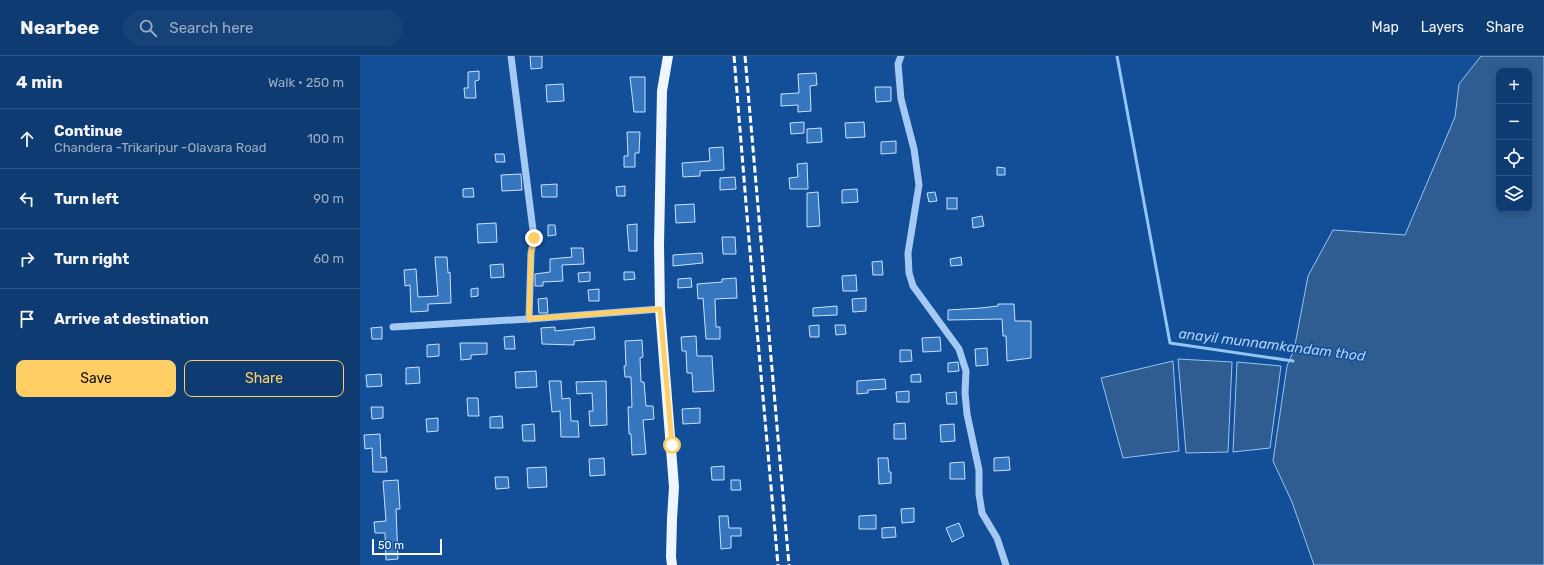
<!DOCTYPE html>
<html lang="en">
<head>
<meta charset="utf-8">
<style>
  :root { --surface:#0e3b72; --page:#174277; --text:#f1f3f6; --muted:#9badc4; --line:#2e5584; --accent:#ffcf66 }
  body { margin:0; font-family:Rubik,sans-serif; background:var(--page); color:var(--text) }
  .controls { position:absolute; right:12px; top:12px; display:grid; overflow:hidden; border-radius:8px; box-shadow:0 2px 6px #0003 }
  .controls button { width:36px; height:36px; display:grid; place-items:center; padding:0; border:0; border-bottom:1px solid var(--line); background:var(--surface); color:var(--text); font:20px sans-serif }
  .scale { position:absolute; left:12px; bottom:10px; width:70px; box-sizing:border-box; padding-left:4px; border:2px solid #fff; border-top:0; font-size:11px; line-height:14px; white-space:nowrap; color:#fff; -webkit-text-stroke:3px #124f98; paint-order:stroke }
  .stop { position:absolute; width:12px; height:12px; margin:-9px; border:3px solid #ffcf66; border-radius:50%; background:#fff }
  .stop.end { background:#ffcf66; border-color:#fff; box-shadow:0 1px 4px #0008 }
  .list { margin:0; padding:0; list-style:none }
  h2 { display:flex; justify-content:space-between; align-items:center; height:52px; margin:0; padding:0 16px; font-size:17px }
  h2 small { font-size:13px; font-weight:400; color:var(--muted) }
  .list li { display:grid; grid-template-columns:26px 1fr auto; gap:12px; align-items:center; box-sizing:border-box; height:60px; padding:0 16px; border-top:1px solid var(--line) }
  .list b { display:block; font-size:15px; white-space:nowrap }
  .list p { margin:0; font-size:13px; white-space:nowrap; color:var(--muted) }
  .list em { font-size:13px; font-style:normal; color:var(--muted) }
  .actions { display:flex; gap:8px; padding:12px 16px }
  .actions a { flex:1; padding:9px 0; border:1px solid var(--accent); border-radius:8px; text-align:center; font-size:14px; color:var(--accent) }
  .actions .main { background:var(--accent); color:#111 }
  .icon { flex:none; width:22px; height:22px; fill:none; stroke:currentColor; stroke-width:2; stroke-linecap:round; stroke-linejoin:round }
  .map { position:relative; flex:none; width:1184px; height:509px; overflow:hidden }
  header { display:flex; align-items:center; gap:24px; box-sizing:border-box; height:56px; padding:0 20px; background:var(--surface); border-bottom:1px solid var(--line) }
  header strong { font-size:19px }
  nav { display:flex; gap:22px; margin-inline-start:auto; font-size:14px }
  .search { width:280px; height:36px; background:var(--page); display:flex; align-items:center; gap:10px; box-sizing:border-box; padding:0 14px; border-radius:22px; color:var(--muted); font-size:15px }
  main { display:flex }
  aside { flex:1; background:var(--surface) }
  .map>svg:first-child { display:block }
  .water { fill:#2f5c91; stroke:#95c5f6; fill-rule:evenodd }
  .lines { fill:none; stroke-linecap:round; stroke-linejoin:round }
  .stream { stroke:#95c5f6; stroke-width:3 }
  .building { fill:#3676be; stroke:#cce3fd }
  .minor { stroke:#a4c9f3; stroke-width:7 }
  .major { stroke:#f0f6ff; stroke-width:10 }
  .rail { stroke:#fff; stroke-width:3; stroke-dasharray:7 3; stroke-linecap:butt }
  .route { stroke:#ffcf66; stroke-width:5 }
  .labels { text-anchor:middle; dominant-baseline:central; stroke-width:3; stroke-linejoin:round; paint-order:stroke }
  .water-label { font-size:14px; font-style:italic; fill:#b0d3fa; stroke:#124f98 }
</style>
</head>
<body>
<header>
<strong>Nearbee</strong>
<div class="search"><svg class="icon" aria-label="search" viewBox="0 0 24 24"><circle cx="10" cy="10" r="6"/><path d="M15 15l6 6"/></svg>Search here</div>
<nav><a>Map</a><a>Layers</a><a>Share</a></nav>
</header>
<main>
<aside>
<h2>4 min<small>Walk · 250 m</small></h2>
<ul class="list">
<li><svg class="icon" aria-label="ahead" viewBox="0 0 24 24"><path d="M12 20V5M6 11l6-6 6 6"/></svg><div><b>Continue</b><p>Chandera -Trikaripur -Olavara Road</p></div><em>100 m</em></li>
<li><svg class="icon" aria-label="left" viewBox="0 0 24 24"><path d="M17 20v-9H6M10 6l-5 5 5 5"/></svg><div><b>Turn left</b></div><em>90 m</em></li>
<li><svg class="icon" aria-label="right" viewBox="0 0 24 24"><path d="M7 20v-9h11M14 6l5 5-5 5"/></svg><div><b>Turn right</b></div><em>60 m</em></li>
<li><svg class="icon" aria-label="arrive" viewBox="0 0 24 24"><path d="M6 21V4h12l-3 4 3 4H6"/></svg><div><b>Arrive at destination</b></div></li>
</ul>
<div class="actions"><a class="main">Save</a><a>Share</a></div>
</aside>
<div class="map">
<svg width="1184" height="509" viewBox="0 0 1184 509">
  <rect width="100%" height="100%" fill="#124f98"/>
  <g class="water">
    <path d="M1121 0H1184V509H954L932 446 913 405 927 310 934 294 948 220 973 174 1045 179 1095 61 1099 28ZM1139 15H1169V153H1139Z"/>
    <path d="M818 303 872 306 868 396 826 397Z"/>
    <path d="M813 305 819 395 763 402 741 322Z"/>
    <path d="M877 306 921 310 910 392 873 396Z"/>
  </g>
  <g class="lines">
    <path class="stream" d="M757 0 810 287 933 305"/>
  </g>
  <g class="building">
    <path d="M170 0H182V12L171 13Z"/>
    <path d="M119 15V24L115 25 116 42H105L104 32H108V16Z"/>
    <path d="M456 17 457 29 450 30 451 55 438 56V49L421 50V38L439 37 438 18Z"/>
    <path d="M270 21H285V56H274Z"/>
    <path d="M203 28 204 45 187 46 186 29Z"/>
    <path d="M515 31H531V45L516 46Z"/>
    <path d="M444 66V77L431 78 430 67Z"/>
    <path d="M504 66 505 81 486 82 485 67Z"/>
    <path d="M461 72 462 86 447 87V73Z"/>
    <path d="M267 76H280L279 97H275V111H264V100H268Z"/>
    <path d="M536 85V97L521 98V86Z"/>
    <path d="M363 91 364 114 340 115V120L323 121 322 107 350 105 349 92Z"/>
    <path d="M135 98H144L145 106H136Z"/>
    <path d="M447 107 448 133H430L429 122 438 121 437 108Z"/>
    <path d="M637 111 645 112V119H637Z"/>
    <path d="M161 118 162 134 142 135 141 119Z"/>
    <path d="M375 121 376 133 360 134V122Z"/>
    <path d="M197 128V141H182L181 129Z"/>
    <path d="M265 130V140H257L256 131Z"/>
    <path d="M113 132 114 141H103V133Z"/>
    <path d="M497 133 498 146 482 147V134Z"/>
    <path d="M458 136 460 170 447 171V137Z"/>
    <path d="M575 136 577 145 569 146 567 137Z"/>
    <rect x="587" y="142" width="10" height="11"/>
    <path d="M334 148 335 166 316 167 315 149Z"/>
    <path d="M622 160 624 170 613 172 612 162Z"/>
    <path d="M136 167 137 186 118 187 117 168Z"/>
    <path d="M277 168V195H269L267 169Z"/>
    <path d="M188 169H195L196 179 188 180Z"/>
    <path d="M362 181H375L376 198H363Z"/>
    <path d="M211 192H223L224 208 202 209 203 225 183 226V230H175V218L190 216V203L212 201Z"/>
    <path d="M342 197 343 207 313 210V199Z"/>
    <path d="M75 201H87L88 217 90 216 91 247 68 248V255L51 256 50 229 45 230 44 214 56 213 58 241 78 240Z"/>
    <path d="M601 201 602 209 591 210 590 203Z"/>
    <path d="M522 205 523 219H513L512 206Z"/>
    <path d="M143 208 144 221 131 222 130 209Z"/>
    <path d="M230 216V225L219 226 218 217Z"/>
    <path d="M264 216H274L275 223 264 224Z"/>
    <path d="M496 219 497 235H483L482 220Z"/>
    <path d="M331 222 332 231 318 232V223Z"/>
    <path d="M376 222 377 242 355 243 356 271H360V283H346L343 242 338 243 337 228 362 226V223Z"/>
    <path d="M118 232V240L111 241V233Z"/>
    <path d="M239 233V245H229L228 234Z"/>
    <path d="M187 242 188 257H179L178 243Z"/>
    <path d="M506 242V255L493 256 492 243Z"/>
    <path d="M638 248H654L655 265H671V302L647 305 646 280H643L642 263 588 264V254L621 252 638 250Z"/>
    <path d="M477 250V259L453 260V252Z"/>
    <path d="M459 269V281H450L449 270Z"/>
    <path d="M475 269H485L486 278 476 279Z"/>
    <path d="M22 271V283H12L11 272Z"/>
    <path d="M195 271V275L234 271 235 283 214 285V289L182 288 181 272Z"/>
    <path d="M154 280 155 293H145L144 281Z"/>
    <path d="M336 280 337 300H352L354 335 333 336 332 317H327L326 295H322L321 281Z"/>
    <path d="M580 281 581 295 563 296 562 282Z"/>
    <path d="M282 284 283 301 280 302 281 326H284L286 350H293L294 363 283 364 286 398 272 399 271 378H269L268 351H272L271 321H265L264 310H266L265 285Z"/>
    <path d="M100 287H127V298L111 299V303L101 304Z"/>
    <path d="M79 288V300L67 301V289Z"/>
    <path d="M627 292 628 309 616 310 615 293Z"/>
    <path d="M540 294H551L552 305 540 306Z"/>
    <path d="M598 306 599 315 588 316V307Z"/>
    <path d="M59 311 60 327 46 328V312Z"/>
    <path d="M176 315 177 331 156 332 155 316Z"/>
    <path d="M21 318 22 330 7 331 6 319Z"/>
    <path d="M560 318 561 326H551V319Z"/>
    <path d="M525 323 526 333 508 334V337L497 338V325Z"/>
    <path d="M189 325H201L202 343 210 342 211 365H218L219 381H201L200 355 192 356Z"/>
    <path d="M246 325 247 369 230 370 229 355H233L232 337 217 338 216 326Z"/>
    <path d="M549 335V346H537L536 336Z"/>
    <path d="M596 336 597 348H587L586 337Z"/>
    <path d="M107 342H118L119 360H108Z"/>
    <path d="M11 351H23V362L12 363Z"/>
    <path d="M340 352V367L323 368 322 353Z"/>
    <path d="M142 360 143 372H130V361Z"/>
    <path d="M78 362V375L67 376 66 363Z"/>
    <path d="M545 367 546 383H534V368Z"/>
    <path d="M174 368 175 385H163L162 369Z"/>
    <path d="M594 368 595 385 581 386 580 369Z"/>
    <path d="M20 378 21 402 26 401 27 416H13L12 392 5 393 4 379Z"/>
    <path d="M649 401 650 414 634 415V402Z"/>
    <path d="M244 402 245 419 230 420 229 403Z"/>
    <path d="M518 402H528L529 416H531V427L519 428Z"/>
    <path d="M604 406 605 423H590V407Z"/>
    <path d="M364 410V424H352L351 411Z"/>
    <path d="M186 411 187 431 168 432 167 412Z"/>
    <path d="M135 421H148L149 432 136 433Z"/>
    <path d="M38 424 40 453H36L38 503 26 504 25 477H15L14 466 26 465 23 425Z"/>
    <path d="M371 424H380L381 434H371Z"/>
    <path d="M554 452V466L542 467 541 453Z"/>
    <path d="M516 459V473H499V460Z"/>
    <path d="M359 460H368L369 472H381V480H371V492L361 493Z"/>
    <path d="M599 467 604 480 592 486 586 472Z"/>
    <path d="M535 471 536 481 522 482V472Z"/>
  </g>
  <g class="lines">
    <g class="minor">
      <path d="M151 0 174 182 171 197 169 263"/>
      <path d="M541 0 538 8 541 43 554 93 559 129 548 197 549 217 553 230 599 293 606 315 605 337 607 358 619 414V438L622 457 637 482 646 509"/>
      <path d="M33 271 169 263 300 253"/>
    </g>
    <path class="major" d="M308 0 302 35 299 189 300 253 314 431 312 463 311 501 312 509"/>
    <g class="rail">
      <path d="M374 0 389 184 418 509"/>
      <path d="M385 0 429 509"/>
    </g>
  </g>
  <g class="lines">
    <path class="route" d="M174 182 171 197 169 263 300 253 312 389"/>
  </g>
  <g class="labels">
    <g class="water-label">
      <text transform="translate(912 289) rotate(7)">anayil munnamkandam thod</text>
    </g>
  </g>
</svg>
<div class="controls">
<button>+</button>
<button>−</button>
<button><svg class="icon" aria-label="locate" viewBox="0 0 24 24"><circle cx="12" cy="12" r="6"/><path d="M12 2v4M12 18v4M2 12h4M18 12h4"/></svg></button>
<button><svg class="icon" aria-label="layers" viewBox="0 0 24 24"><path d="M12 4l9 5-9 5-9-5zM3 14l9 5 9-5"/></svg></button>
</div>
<div class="scale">50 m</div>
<div class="stop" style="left:312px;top:389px"></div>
<div class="stop end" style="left:174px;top:182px"></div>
</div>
</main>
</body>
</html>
